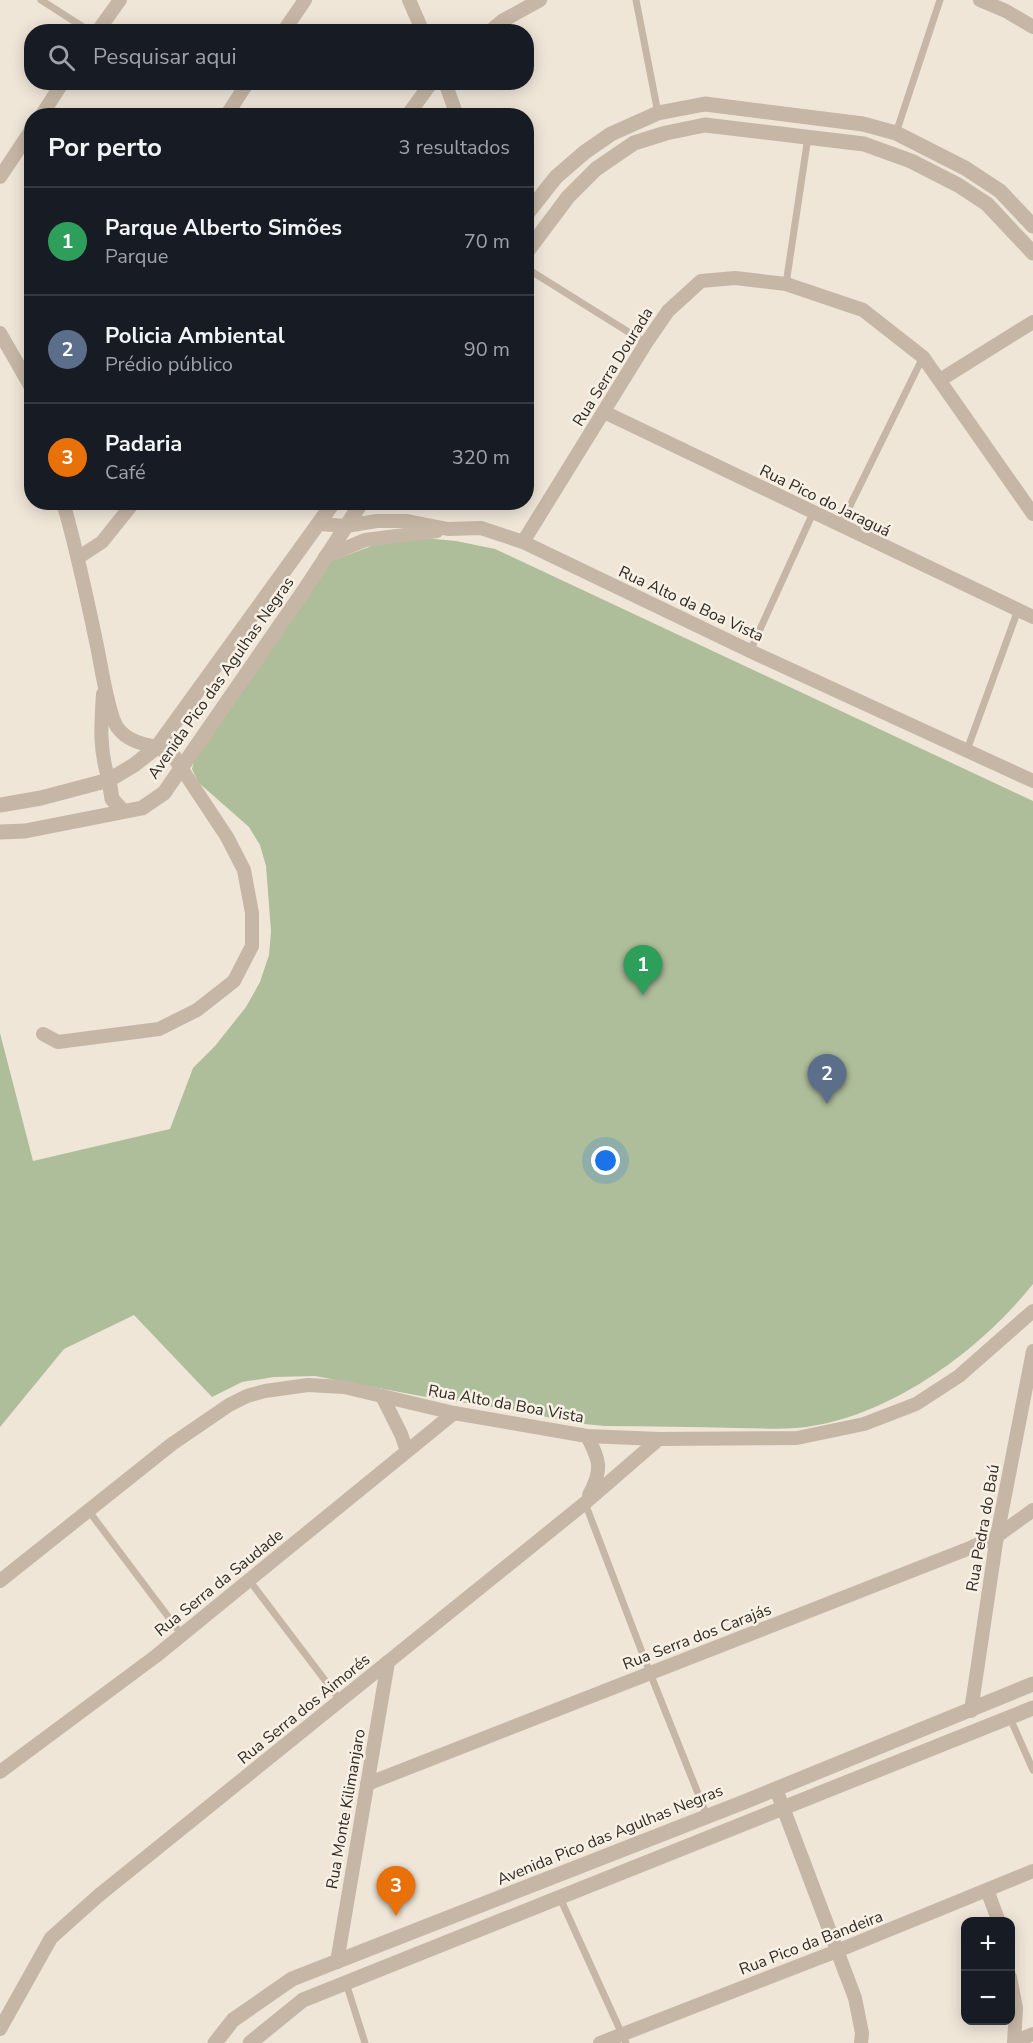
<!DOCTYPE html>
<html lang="pt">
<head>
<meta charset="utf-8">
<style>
  :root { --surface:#171b24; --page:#20242c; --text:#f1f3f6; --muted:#9ea1a6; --line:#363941; --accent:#92a7ac }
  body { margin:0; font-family:"Nunito Sans",sans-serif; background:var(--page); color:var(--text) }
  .controls { position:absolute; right:18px; bottom:18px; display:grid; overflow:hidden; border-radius:12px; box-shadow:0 3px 15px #0003 }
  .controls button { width:54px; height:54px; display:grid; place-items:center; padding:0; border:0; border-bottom:2px solid var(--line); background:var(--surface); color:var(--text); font:30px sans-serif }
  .you { position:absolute; left:606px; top:1161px; width:21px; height:21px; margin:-15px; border:4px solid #fff; border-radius:50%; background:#1a73e8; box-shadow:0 0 0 9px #1a73e833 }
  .badge { display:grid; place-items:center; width:39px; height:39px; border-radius:50%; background:var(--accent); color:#fff; font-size:20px; font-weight:700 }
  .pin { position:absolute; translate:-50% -50px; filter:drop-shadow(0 2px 3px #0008) }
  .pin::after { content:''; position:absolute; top:32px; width:21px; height:18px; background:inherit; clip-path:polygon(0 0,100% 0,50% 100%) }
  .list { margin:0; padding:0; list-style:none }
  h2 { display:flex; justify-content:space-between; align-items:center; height:78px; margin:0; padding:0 24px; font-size:26px }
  h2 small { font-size:20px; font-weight:400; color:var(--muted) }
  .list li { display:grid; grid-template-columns:39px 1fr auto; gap:18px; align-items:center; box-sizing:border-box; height:108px; padding:0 24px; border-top:2px solid var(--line) }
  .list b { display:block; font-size:22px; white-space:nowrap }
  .list p { margin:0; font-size:20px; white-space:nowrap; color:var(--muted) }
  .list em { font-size:20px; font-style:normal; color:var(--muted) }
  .icon { flex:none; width:33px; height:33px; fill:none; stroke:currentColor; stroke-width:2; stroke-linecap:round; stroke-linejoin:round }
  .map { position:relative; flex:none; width:1033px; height:2043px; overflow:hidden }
  .search { position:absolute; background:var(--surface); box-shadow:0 3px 15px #0003; left:24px; top:24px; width:510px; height:66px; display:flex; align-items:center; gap:15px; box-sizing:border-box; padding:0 21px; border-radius:24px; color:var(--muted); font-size:22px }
  .panel { position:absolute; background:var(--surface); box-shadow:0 3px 15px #0003; left:24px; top:108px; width:510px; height:402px; border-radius:24px }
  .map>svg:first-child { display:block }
  .green { fill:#aebd9a }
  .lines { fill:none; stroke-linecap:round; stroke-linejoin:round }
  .service { stroke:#c6b6a5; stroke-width:7 }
  .minor { stroke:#c6b6a5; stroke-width:14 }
  .tertiary { stroke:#c6b6a5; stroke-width:15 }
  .labels { text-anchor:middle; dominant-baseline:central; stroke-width:5; stroke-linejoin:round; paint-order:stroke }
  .street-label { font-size:16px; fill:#322b26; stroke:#f7f0e4 }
</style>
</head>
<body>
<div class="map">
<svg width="1033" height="2043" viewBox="0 0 1033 2043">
  <rect width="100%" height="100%" fill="#efe6d8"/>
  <path class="green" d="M424 538 456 541 495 549 1033 801V1284C981 1350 891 1416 806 1427 784 1430 760 1428 738 1428 693 1427 649 1426 605 1426L574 1423 520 1411 426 1397 315 1376 274 1377 242 1382 212 1397 134 1315 64 1349 0 1427V1033L33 1161 170 1129 193 1068 215 1046 246 1007 260 982 269 955 271 931 266 866 260 845 249 827 199 783 192 769 194 762 329 562 377 544Z"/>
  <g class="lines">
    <g class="service">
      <path d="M41 0 91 32"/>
      <path d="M636 0 658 113"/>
      <path d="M896 133 940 0"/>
      <path d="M526 268 646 343"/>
      <path d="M786 284 808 137"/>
      <path d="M840 526 923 357"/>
      <path d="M750 651 813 513"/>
      <path d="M967 750 1018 610"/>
      <path d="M585 1503 650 1673 707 1816"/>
      <path d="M88 1510 182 1635"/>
      <path d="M249 1580 340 1700"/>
      <path d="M1010 1718 1033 1770"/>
      <path d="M560 1898 626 2043"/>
      <path d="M346 1983 365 2043"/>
    </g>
    <g class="minor">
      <path d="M409 0 423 32"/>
      <path d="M980 0 1006 11 1033 27"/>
      <path d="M97 32 120 0"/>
      <path d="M283 32 305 0"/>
      <path d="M489 32 502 21 540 0"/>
      <path d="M445 82 457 116"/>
      <path d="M41 116 63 82"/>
      <path d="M226 116 248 82"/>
      <path d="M407 116 432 82"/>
      <path d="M0 177 32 129"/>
      <path d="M0 333 32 389"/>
      <path d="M940 380 1033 322"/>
      <path d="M604 412 1033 617"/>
      <path d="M63 502C77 550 87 598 97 646 101 665 108 713 117 727 127 741 142 744 157 747"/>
      <path d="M320 524 346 526 377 521H407L448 529 481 528 523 542 750 651 1033 781"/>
      <path d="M523 542 646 343 668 311 701 281 735 278 786 284 863 310 923 357 1033 514"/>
      <path d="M79 557 102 542 134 502"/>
      <path d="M325 557 365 540 437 531"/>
      <path d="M103 694C101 724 99 751 109 780"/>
      <path d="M43 1034 58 1042 159 1029 197 1010 234 981 252 946V913L244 870 227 837 182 769"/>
      <path d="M382 1396 401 1434 407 1451"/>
      <path d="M587 1436C600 1461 603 1469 589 1495"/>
      <path d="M0 1581 172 1444 229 1405 247 1396 265 1391 308 1385 344 1387 454 1413 587 1436 659 1439 797 1438 864 1424 916 1404 959 1376 1033 1311"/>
      <path d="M971 1711 997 1536 1033 1351"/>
      <path d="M0 1772 156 1656 454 1413"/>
      <path d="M367 1784 970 1548 997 1536 1033 1510"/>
      <path d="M776 1789 855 1998 862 2033 861 2043"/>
      <path d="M987 1890 999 1922"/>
      <path d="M337 1962 388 1662"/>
      <path d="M1010 1977 1016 2008 1014 2043"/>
      <path d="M0 2029 51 1938 98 1896 585 1503 659 1439"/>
      <path d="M1014 2042 1033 2034"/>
      <path d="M600 2043 837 1951 1033 1871"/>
    </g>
    <g class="tertiary">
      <path d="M526 215 556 177 585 152 611 134 658 113 705 104 863 124 896 133 965 168 1000 191 1033 226"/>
      <path d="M526 253 568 197 596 169 634 143 666 133 705 125 864 144 911 161 958 185 987 204 1033 253"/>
      <path d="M157 747 173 755 182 769"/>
      <path d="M109 780 112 799 123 811"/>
      <path d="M0 805 41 798 109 780 134 765 157 747 334 502"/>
      <path d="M0 832 25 831 142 808 164 793 305 589 362 502"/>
      <path d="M215 2043 233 2020 292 1979 744 1802 1033 1684"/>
      <path d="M250 2043 303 2000 1033 1708"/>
    </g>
  </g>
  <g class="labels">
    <g class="street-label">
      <text transform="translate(613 367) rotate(-58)">Rua Serra Dourada</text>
      <text transform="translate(825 501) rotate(26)">Rua Pico do Jaraguá</text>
      <text transform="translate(691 604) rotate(25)">Rua Alto da Boa Vista</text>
      <text transform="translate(221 678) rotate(-55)">Avenida Pico das Agulhas Negras</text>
      <text transform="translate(506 1404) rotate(10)">Rua Alto da Boa Vista</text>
      <text transform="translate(983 1528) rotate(-80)">Rua Pedra do Baú</text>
      <text transform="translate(219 1583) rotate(-39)">Rua Serra da Saudade</text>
      <text transform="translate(697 1637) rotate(-21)">Rua Serra dos Carajás</text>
      <text transform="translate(304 1709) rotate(-39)">Rua Serra dos Aimorés</text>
      <text transform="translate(346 1809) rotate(-80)">Rua Monte Kilimanjaro</text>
      <text transform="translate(610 1835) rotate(-22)">Avenida Pico das Agulhas Negras</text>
      <text transform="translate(811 1943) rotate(-21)">Rua Pico da Bandeira</text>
    </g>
  </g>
</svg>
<div class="controls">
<button>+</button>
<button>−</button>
</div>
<div class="you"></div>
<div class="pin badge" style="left:643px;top:995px;background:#2e9e5b">1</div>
<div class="pin badge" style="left:827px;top:1104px;background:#5c6f8a">2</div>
<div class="pin badge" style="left:396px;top:1916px;background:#e8710a">3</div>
<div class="search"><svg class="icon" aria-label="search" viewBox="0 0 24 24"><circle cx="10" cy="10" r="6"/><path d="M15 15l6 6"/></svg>Pesquisar aqui</div>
<section class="panel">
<h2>Por perto<small>3 resultados</small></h2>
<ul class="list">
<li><span class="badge" style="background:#2e9e5b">1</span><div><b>Parque Alberto Simões</b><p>Parque</p></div><em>70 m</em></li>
<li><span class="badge" style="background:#5c6f8a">2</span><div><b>Policia Ambiental</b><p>Prédio público</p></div><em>90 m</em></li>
<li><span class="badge" style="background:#e8710a">3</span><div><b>Padaria</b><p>Café</p></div><em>320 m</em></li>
</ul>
</section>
</div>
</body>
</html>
